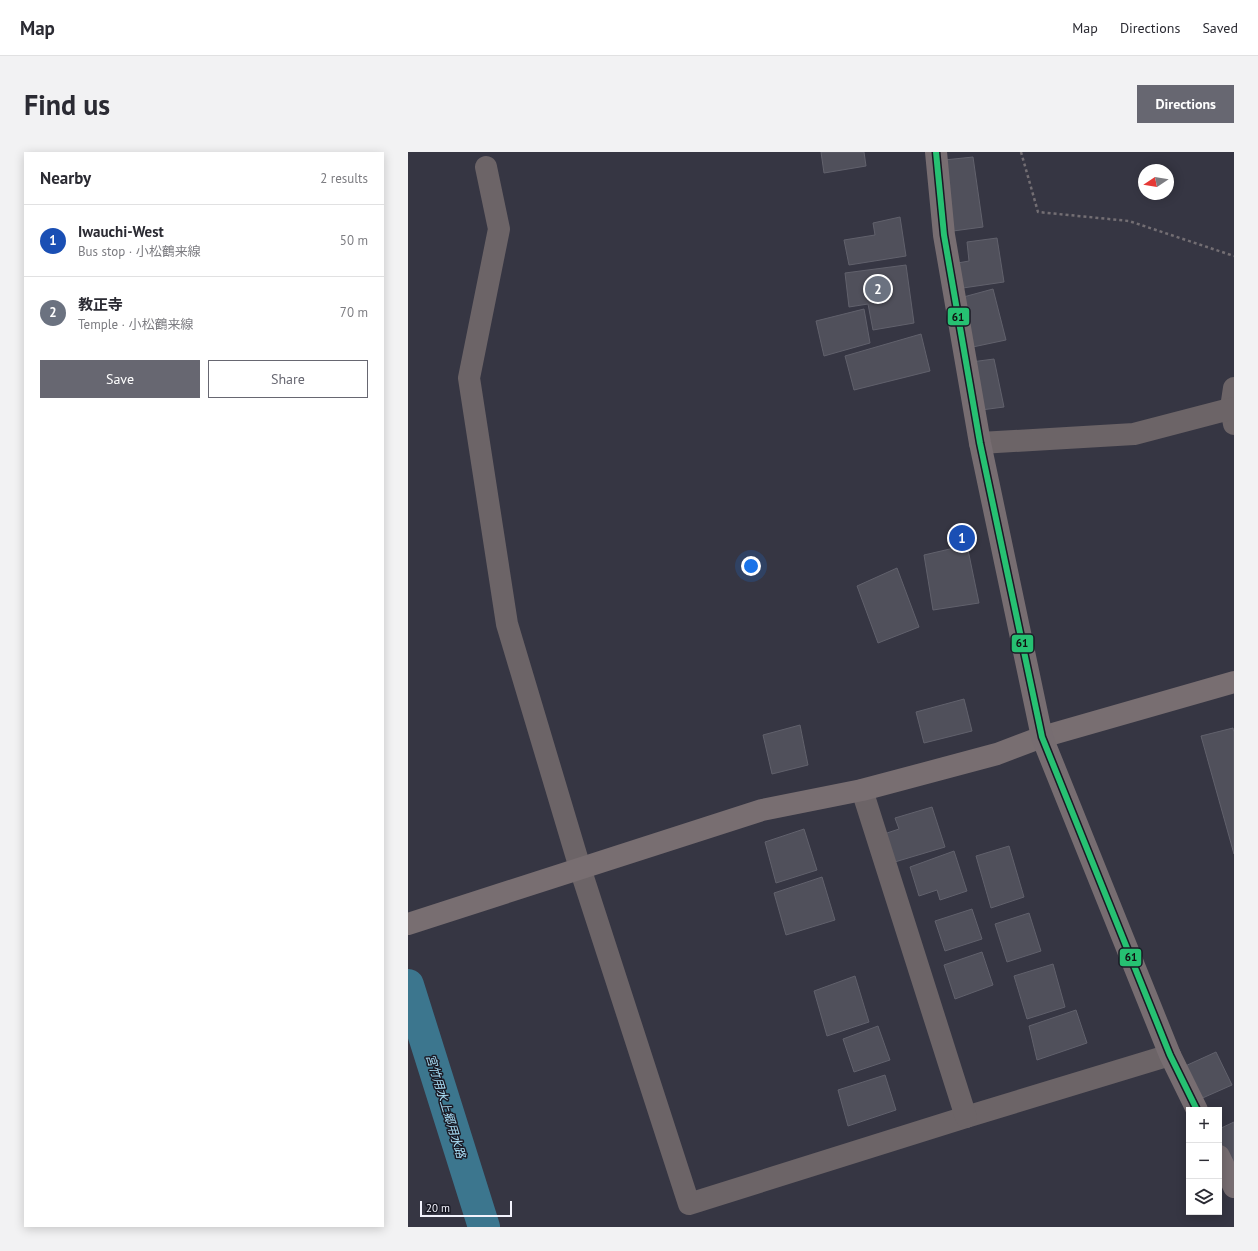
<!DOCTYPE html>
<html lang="en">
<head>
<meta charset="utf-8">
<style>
  :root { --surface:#fff; --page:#f2f2f3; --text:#2b2b33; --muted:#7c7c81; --line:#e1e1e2; --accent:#676771 }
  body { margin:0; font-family:"PT Sans","Noto Sans JP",sans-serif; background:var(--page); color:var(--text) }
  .controls { position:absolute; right:12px; bottom:12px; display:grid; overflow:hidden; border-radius:0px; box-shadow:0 2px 10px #0003 }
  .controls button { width:36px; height:36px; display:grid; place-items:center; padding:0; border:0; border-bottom:1px solid var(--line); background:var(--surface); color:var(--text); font:20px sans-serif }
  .compass { position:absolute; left:730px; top:12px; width:36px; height:36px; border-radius:50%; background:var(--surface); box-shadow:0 2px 10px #0003; rotate:258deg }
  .scale { position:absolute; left:12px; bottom:10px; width:92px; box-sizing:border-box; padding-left:4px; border:2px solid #f3f3fd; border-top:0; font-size:11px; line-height:14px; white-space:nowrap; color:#f3f3fd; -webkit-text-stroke:3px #1a1a25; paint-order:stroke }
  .you { position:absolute; left:343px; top:414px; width:14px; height:14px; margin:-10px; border:3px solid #fff; border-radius:50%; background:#1a73e8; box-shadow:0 0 0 6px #1a73e833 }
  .badge { display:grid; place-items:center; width:26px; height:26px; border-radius:50%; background:var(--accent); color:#fff; font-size:13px; font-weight:700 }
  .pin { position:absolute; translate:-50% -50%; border:2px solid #fff; box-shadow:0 1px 4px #0006 }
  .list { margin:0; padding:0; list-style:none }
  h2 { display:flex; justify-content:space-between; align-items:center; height:52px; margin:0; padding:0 16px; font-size:17px }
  h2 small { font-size:13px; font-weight:400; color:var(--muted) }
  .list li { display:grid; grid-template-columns:26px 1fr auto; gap:12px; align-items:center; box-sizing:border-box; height:72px; padding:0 16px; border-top:1px solid var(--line) }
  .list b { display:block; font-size:15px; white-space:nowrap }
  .list p { margin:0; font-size:13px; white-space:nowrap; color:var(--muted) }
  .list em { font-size:13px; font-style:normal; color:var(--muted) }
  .actions { display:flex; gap:8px; padding:12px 16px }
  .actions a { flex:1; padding:9px 0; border:1px solid var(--accent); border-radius:0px; text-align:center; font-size:14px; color:var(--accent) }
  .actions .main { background:var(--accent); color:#fff }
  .icon { flex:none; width:22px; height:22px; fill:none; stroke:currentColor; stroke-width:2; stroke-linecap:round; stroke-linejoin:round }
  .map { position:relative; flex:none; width:826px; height:1075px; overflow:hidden; border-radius:0px }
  header { display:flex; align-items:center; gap:24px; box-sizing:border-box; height:56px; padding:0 20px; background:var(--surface); border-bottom:1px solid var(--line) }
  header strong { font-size:19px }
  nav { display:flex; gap:22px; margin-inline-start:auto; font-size:14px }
  .intro { display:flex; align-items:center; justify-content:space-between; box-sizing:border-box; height:96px; padding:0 24px }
  h1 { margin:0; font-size:28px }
  .button { padding:10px 18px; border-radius:0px; background:var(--accent); color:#fff; font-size:14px; font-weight:700 }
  main { display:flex; gap:24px; padding:0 24px }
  aside { flex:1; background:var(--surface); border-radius:0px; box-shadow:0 2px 10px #0003 }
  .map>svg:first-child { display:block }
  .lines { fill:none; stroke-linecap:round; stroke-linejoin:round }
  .canal { stroke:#3c768e; stroke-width:32 }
  .building { fill:#50505b; stroke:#61616c }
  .path { stroke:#736e73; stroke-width:2.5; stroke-dasharray:3 3; stroke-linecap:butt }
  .street { stroke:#6c6467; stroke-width:22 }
  .secondary { stroke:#786e71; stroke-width:22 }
  .primary { stroke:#776d71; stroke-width:22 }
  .bus-1-casing { stroke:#1a1a25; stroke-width:9 }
  .bus-1 { stroke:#26c172; stroke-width:6 }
  .labels { text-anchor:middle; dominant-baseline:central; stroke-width:3; stroke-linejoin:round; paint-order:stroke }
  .water-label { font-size:12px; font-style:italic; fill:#a8ddf5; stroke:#1a1a25 }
  .line-badge { stroke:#1a1a25; stroke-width:1.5 }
  .pale-badge-label { font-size:11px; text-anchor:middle; font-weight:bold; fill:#111 }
</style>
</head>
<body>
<header>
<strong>Map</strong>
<nav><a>Map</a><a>Directions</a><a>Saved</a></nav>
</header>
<div class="intro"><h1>Find us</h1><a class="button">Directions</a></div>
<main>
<aside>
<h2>Nearby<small>2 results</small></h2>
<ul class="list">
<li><span class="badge" style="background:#1a4fb4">1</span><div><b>Iwauchi-West</b><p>Bus stop · 小松鶴来線</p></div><em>50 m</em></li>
<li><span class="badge" style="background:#6b7280">2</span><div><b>教正寺</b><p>Temple · 小松鶴来線</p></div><em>70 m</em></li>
</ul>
<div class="actions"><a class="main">Save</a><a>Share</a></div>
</aside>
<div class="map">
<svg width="826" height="1075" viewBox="0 0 826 1075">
  <rect width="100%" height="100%" fill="#363643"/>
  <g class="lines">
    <path class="canal" d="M0 833 76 1075"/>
  </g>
  <g class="building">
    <path d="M413 0H456L458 14 416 21Z"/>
    <path d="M565 5 575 75 545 79 536 8Z"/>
    <path d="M492 65 498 104 441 113 436 88 467 83 465 71Z"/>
    <path d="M589 86 596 130 548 137 544 112 561 109 559 90Z"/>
    <path d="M498 113 506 171 465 178 460 152 441 155 437 121Z"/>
    <path d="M585 137 598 188 560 196 548 147Z"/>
    <path d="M456 157 462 191 416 204 408 169Z"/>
    <path d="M513 182 522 219 446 238 437 204Z"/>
    <path d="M586 207 596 255 573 258 563 210Z"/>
    <path d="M559 393 571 451 525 458 516 403Z"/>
    <path d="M489 416 511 475 470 491 449 434Z"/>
    <path d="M556 547 564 579 516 591 508 560Z"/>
    <path d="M392 573 400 613 364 622 355 583Z"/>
    <path d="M825 576 826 581V702L793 584Z"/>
    <path d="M524 655 537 695 480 712 473 683 491 677 487 666Z"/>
    <path d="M396 677 409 718 368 731 357 690Z"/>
    <path d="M601 694 616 745 583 756 568 704Z"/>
    <path d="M546 699 559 739 532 748 529 738 511 744 502 715Z"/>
    <path d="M414 725 427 768 378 783 366 741Z"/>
    <path d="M564 757 574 787 537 799 527 769Z"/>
    <path d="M621 761 633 799 599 810 587 772Z"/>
    <path d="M574 800 585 833 547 847 536 813Z"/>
    <path d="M645 812 657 855 619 867 606 824Z"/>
    <path d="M447 824 461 870 419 884 406 839Z"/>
    <path d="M668 858 679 891 629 908 621 874Z"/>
    <path d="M470 874 482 908 446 920 435 887Z"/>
    <path d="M808 900 824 933 790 948 775 915Z"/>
    <path d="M477 923 488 958 440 974 430 938Z"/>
    <path d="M826 970V1026L811 998V977Z"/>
  </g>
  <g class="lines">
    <path class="path" d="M613 0 630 60 721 69 826 104"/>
    <g class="street">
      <path d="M78 15 91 77 61 226 99 472 172 716 281 1052 558 965 762 903"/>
      <path d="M826 236 823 256 826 272"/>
      <path d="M572 291 726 282 826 256"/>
      <path d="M454 638 558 965"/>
    </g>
    <path class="secondary" d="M0 772 354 658 454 638 589 602 634 585 826 530"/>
    <g class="primary">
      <path d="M528 0 536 83 572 291 634 585 762 903 789 958"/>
      <path d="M811 1004 826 1035"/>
    </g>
    <defs>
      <path id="bus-1" d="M528 0 536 83 572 291 634 585 762 903 789 958"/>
    </defs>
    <use href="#bus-1" class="bus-1-casing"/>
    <use href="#bus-1" class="bus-1"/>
  </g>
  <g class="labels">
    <g class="water-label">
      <text transform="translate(38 954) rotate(73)">宮竹用水上郷用水路</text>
    </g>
  </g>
  <g class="line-badge">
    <rect x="539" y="155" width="23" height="19" rx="4" fill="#26c172"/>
    <rect x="603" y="482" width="23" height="19" rx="4" fill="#26c172"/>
    <rect x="711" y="796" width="23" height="19" rx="4" fill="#26c172"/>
  </g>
  <g class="pale-badge-label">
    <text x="550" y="169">61</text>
    <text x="614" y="495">61</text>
    <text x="723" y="809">61</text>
  </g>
</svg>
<div class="controls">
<button>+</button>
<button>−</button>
<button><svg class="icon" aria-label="layers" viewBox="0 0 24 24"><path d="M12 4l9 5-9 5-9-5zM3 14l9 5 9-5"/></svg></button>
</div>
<svg class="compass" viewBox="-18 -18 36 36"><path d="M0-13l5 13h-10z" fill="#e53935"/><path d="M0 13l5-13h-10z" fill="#7c7c81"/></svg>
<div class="scale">20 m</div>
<div class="you"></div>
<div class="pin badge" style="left:554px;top:386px;background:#1a4fb4">1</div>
<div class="pin badge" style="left:470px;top:137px;background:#6b7280">2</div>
</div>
</main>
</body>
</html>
